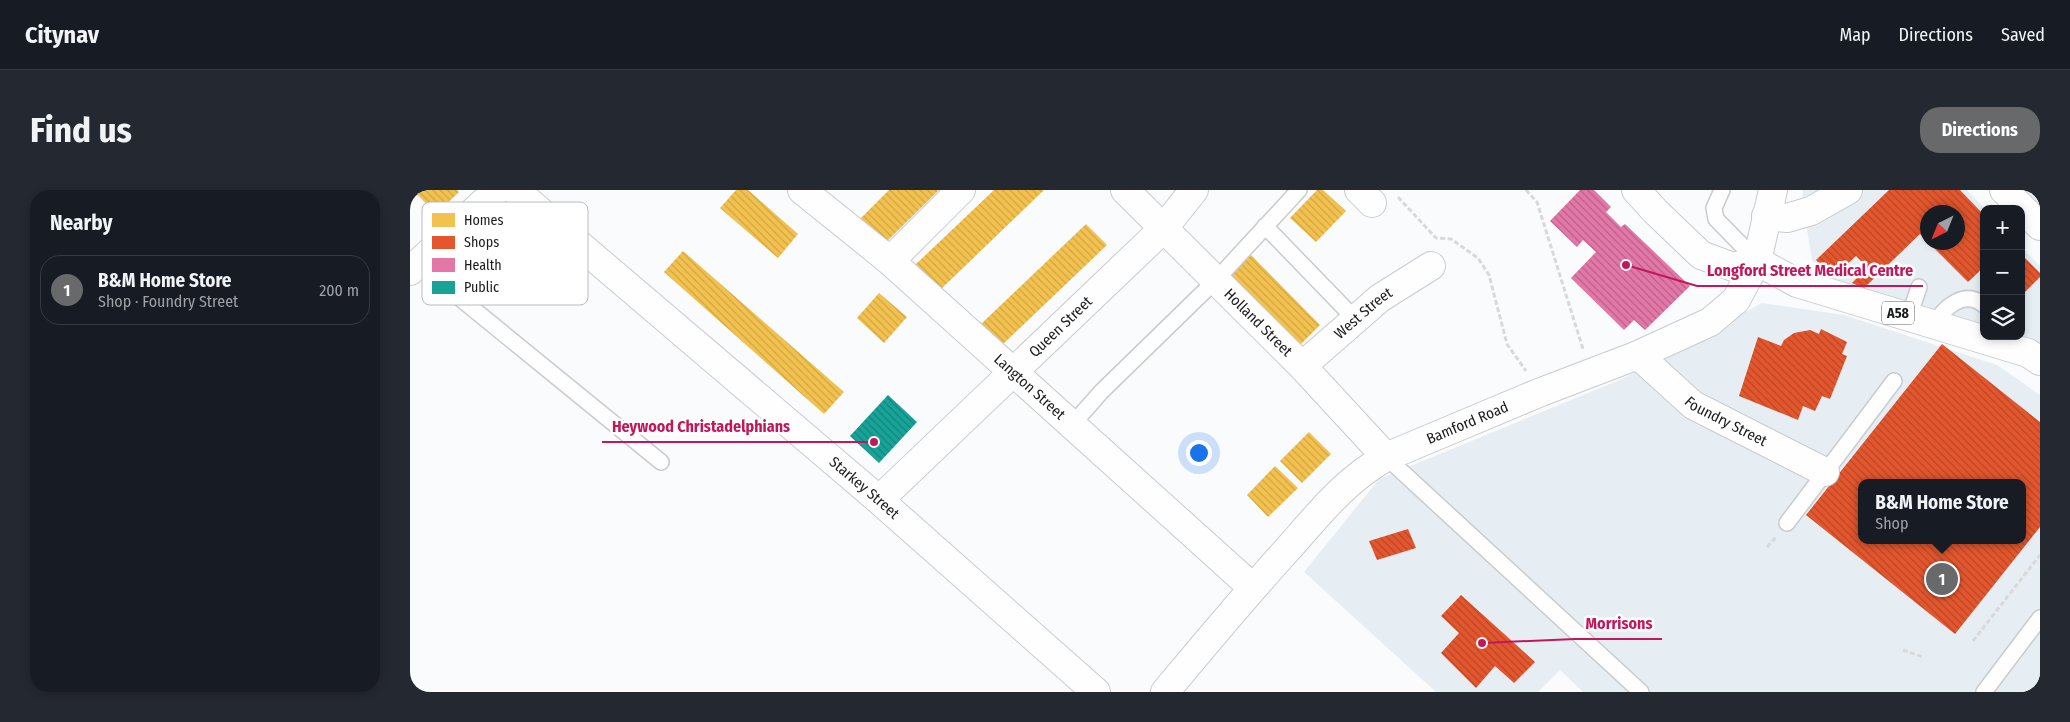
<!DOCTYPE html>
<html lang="en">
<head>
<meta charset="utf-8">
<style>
  :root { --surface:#171b24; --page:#242831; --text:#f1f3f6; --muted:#9ea1a6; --line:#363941; --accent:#68696b }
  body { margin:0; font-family:"Fira Sans Condensed",sans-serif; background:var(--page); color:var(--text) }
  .controls { position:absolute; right:15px; top:15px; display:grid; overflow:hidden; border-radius:10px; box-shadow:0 2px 8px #0003 }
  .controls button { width:45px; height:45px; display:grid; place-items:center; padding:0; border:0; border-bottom:1px solid var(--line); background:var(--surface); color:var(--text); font:25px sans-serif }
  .compass { position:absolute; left:1510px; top:15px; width:45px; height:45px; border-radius:50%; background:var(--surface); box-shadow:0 2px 8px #0003; rotate:223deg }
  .you { position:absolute; left:788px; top:262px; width:18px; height:18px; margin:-12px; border:4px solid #fff; border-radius:50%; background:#1a73e8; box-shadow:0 0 0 8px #1a73e833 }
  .badge { display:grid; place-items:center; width:32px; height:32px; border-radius:50%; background:var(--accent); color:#fff; font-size:16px; font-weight:700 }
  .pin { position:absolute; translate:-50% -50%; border:2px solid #fff; box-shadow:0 1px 5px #0006 }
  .popup { position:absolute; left:1448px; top:289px; width:168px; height:65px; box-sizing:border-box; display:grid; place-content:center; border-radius:10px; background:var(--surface); filter:drop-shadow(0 1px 4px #0005); font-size:16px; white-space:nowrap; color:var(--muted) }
  .popup b { font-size:19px; color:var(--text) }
  .popup::after { content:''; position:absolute; left:50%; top:100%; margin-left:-10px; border:10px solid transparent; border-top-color:var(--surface) }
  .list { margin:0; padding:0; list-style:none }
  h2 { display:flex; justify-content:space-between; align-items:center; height:65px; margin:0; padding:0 20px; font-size:21px }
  h2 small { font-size:16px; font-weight:400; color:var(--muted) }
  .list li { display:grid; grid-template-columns:32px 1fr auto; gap:15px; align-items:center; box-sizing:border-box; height:70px; margin:0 10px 10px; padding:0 10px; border:1px solid var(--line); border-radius:20px }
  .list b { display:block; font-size:19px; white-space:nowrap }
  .list p { margin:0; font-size:16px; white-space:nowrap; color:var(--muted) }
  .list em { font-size:16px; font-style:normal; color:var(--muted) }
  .icon { flex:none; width:28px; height:28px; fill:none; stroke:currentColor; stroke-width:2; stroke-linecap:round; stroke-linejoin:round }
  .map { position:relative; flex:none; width:1630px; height:502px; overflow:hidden; border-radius:20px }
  header { display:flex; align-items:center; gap:30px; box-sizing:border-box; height:70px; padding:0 25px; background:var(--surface); border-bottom:1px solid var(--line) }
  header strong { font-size:24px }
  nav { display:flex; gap:28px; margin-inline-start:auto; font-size:18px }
  .intro { display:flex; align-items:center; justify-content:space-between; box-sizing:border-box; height:120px; padding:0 30px }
  h1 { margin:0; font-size:35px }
  .button { padding:12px 22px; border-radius:20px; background:var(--accent); color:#fff; font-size:18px; font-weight:700 }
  main { display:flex; gap:30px; padding:0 30px }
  aside { flex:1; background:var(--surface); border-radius:20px; box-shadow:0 2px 8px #0003 }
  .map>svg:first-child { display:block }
  .built { fill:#e7eef3; fill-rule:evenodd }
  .homes { fill:url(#homes-back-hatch) }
  .shops { fill:url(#shops-back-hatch); fill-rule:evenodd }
  .health { fill:url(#health-back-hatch) }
  .public { fill:url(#public-back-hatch) }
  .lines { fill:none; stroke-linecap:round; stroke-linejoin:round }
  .service-casing { stroke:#c9cbcd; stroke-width:18 }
  .minor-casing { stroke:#c9cbcd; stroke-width:30 }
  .tertiary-casing { stroke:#c9cbcd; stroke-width:30 }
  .trunk-casing { stroke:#c9cbcd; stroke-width:30 }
  .path { stroke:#d9d9d9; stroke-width:3; stroke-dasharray:5 2.5; stroke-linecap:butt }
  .service { stroke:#fefeff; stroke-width:15 }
  .minor { stroke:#fefeff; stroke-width:28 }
  .tertiary { stroke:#fefeff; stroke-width:28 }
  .trunk { stroke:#fefeff; stroke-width:28 }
  .labels { text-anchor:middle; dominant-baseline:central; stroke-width:5; stroke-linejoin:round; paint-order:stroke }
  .shield { fill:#fff; stroke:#5f5f60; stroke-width:1 }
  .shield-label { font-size:14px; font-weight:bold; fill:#1a1b1c }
  .street-label { font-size:15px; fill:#1a1b1c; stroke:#fff }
  .key { fill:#fff; stroke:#babbbb; stroke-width:1 }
  .key-label { font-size:14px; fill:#1a1b1c }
  .leader { fill:none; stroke:#c2185b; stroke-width:2 }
  .callout-dot { fill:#c2185b; stroke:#fff; stroke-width:2 }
  .callout-label { font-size:16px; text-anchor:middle; font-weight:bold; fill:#c2185b; stroke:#fff; stroke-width:5; stroke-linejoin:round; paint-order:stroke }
</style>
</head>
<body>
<header>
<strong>Citynav</strong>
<nav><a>Map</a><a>Directions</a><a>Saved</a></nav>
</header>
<div class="intro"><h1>Find us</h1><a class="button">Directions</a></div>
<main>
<aside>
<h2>Nearby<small></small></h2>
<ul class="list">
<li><span class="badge">1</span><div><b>B&amp;M Home Store</b><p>Shop · Foundry Street</p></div><em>200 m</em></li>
</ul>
</aside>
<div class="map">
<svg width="1630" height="502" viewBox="0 0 1630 502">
  <defs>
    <pattern id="homes-back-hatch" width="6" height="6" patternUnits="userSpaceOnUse" patternTransform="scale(1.25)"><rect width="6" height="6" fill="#f2c14e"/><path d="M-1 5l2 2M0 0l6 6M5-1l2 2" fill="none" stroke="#cfa544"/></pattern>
    <pattern id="shops-back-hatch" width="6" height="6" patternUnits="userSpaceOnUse" patternTransform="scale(1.25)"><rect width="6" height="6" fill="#e4572e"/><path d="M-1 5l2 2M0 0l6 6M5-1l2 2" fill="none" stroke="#b84726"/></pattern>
    <pattern id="health-back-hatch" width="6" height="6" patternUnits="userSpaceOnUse" patternTransform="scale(1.25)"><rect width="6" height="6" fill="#e377a8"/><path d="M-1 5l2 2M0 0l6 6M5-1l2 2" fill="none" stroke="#b76188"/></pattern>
    <pattern id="public-back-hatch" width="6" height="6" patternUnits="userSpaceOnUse" patternTransform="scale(1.25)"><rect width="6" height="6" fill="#17a398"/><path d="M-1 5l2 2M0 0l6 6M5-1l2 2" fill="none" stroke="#14847b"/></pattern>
  </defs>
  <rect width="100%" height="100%" fill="#f9fbfd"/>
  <g class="built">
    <path d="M1393 0H1557L1575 19 1574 137 1424 92 1402 70 1392 9ZM1518 22H1548V52H1518Z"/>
    <path d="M1616 0H1630V15Z"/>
    <path d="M1611 57 1630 76V156L1604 146H1611Z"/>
    <path d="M1352 113 1434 125 1587 175 1630 205V502H1173L1150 480 1128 502H1026L894 382 969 289 1214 188ZM1452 293H1612V350H1452Z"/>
  </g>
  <g class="homes">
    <path d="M3 0H47L49 2 26 24Z"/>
    <path d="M326 0H338L388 44 368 68 310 18Z"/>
    <path d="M479 0H529L472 56 448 31Z"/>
    <path d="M584 0H634L528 102 504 76Z"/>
    <path d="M907 0H913L936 21 906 52 880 28Z"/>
    <path d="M676 34 697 55 592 155 571 134Z"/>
    <path d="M273 61 434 202 414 224 254 82Z"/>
    <path d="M837 61 910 135 887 158 814 84Z"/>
    <path d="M469 103 497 127 474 153 447 128Z"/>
    <path d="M899 242 921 264 892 293 870 271Z"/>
    <path d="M865 276 888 298 858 327 837 305Z"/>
  </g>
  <g class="shops">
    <path d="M1479 0H1550L1574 25V77L1558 92 1518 52H1548V22H1518V52L1510 44 1454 98 1442 93 1457 77 1446 66 1423 88 1406 70Z"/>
    <path d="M1611 64 1630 83V87L1611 106Z"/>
    <path d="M1411 139 1437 152 1432 164 1437 166 1420 209 1412 206 1405 221 1393 216 1388 230 1329 206 1348 147 1371 156 1374 150 1384 143 1400 140 1409 144Z"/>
    <path d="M1532 154 1630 232V337L1545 444 1396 325ZM1452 293H1612V350H1452Z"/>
    <path d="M998 339 1006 358 967 370 959 351Z"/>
    <path d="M1051 405 1125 472 1104 493 1085 476 1066 498 1031 463 1049 443 1031 426Z"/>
  </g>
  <path class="health" d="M1170 0H1184L1201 17 1196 22 1211 37 1215 34 1280 96 1235 140 1224 130 1214 140 1161 88 1186 62 1173 50 1167 57 1140 31Z"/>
  <path class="public" d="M478 205 507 232 469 273 440 246Z"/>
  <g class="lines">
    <defs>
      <g id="service">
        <path d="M1312 0 1304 18 1306 29 1347 71"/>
        <path d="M855 36 945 129"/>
        <path d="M8 74 251 272"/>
        <path d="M1499 127 1509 97"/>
        <path d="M1524 134C1535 117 1554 99 1574 115"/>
        <path d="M662 235 691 202 806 90 889 0"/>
        <path d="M976 267 1231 502"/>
        <path d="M1377 333 1484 191"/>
        <path d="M1574 502 1630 428"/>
      </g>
      <g id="minor">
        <path id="s1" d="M105 0 469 310 686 502"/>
        <path id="s2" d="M392 0 480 71 843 398"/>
        <path id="s3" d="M715 0 892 176 976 267"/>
        <path d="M949 0 962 13"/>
        <path d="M1226 0 1245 21 1291 65 1323 77 1347 71"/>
        <path d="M1356 26 1377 28 1401 21 1438 0"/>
        <path d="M480 71 551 0"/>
        <path id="s4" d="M1228 165 1283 215 1415 282"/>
        <path id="s5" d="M892 176 970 108 1021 76"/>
        <path id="s6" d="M469 310 753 39 784 0"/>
      </g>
      <g id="tertiary">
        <path d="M0 81 87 0"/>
        <path id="s7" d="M755 502C795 454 835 406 877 360 909 324 933 292 976 267L1131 202 1228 165 1300 132 1326 110 1347 71"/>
      </g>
      <g id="trunk">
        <path d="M1363 0 1347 71 1387 93 1618 163 1630 171"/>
        <path d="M1594 0 1630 36"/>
      </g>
    </defs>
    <use href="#service" class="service-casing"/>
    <use href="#minor" class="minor-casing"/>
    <use href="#tertiary" class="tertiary-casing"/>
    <use href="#trunk" class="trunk-casing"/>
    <g class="path">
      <path d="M1116 0 1127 12 1173 159"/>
      <path d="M988 7 1026 48 1041 49 1068 68 1079 85 1097 154 1116 181"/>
      <path d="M1357 357 1366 347"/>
      <path d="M1563 451 1630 365"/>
      <path d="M1493 460 1513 467"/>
    </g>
    <use href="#service" class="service"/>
    <use href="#minor" class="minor"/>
    <use href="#tertiary" class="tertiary"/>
    <use href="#trunk" class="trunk"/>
  </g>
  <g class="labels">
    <rect class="shield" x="1472" y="111.5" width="32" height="23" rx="4"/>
    <g class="shield-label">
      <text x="1488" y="123">A58</text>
    </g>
    <g class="street-label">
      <text stroke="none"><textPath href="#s5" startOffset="81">West Street</textPath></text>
      <text stroke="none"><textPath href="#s3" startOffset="188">Holland Street</textPath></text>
      <text stroke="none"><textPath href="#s6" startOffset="251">Queen Street</textPath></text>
      <text stroke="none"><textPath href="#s2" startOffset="301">Langton Street</textPath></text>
      <text stroke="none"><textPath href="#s4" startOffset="111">Foundry Street</textPath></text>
      <text stroke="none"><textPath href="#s7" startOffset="412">Bamford Road</textPath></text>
      <text stroke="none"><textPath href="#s1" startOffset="459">Starkey Street</textPath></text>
    </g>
  </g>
  <rect x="12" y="12" width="166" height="103" rx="8" class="key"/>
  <rect x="22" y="23" width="23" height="14" fill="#f2c14e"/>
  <rect x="22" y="46" width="23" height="13" fill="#e4572e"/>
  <rect x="22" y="68" width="23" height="14" fill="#e377a8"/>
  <rect x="22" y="91" width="23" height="13" fill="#17a398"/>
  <g class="key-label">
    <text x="54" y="35">Homes</text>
    <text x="54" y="57">Shops</text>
    <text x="54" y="80">Health</text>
    <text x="54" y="102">Public</text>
  </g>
  <path class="leader" d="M1216 75L1287 96H1513M464 252L390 252H192M1072 453L1165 449H1252"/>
  <g class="callout-dot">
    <circle cx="1216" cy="75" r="5"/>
    <circle cx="464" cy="252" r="5"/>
    <circle cx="1072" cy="453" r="5"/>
  </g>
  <g class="callout-label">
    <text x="1400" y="86">Longford Street Medical Centre</text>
    <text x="291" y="242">Heywood Christadelphians</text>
    <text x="1209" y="439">Morrisons</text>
  </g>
</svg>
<div class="controls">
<button>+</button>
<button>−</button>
<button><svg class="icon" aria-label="layers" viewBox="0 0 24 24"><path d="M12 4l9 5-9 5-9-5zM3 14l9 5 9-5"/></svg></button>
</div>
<svg class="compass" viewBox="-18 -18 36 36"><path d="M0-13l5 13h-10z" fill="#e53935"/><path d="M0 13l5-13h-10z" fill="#9ea1a6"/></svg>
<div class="you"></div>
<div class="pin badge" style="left:1532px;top:389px">1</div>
<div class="popup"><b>B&amp;M Home Store</b>Shop</div>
</div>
</main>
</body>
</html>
